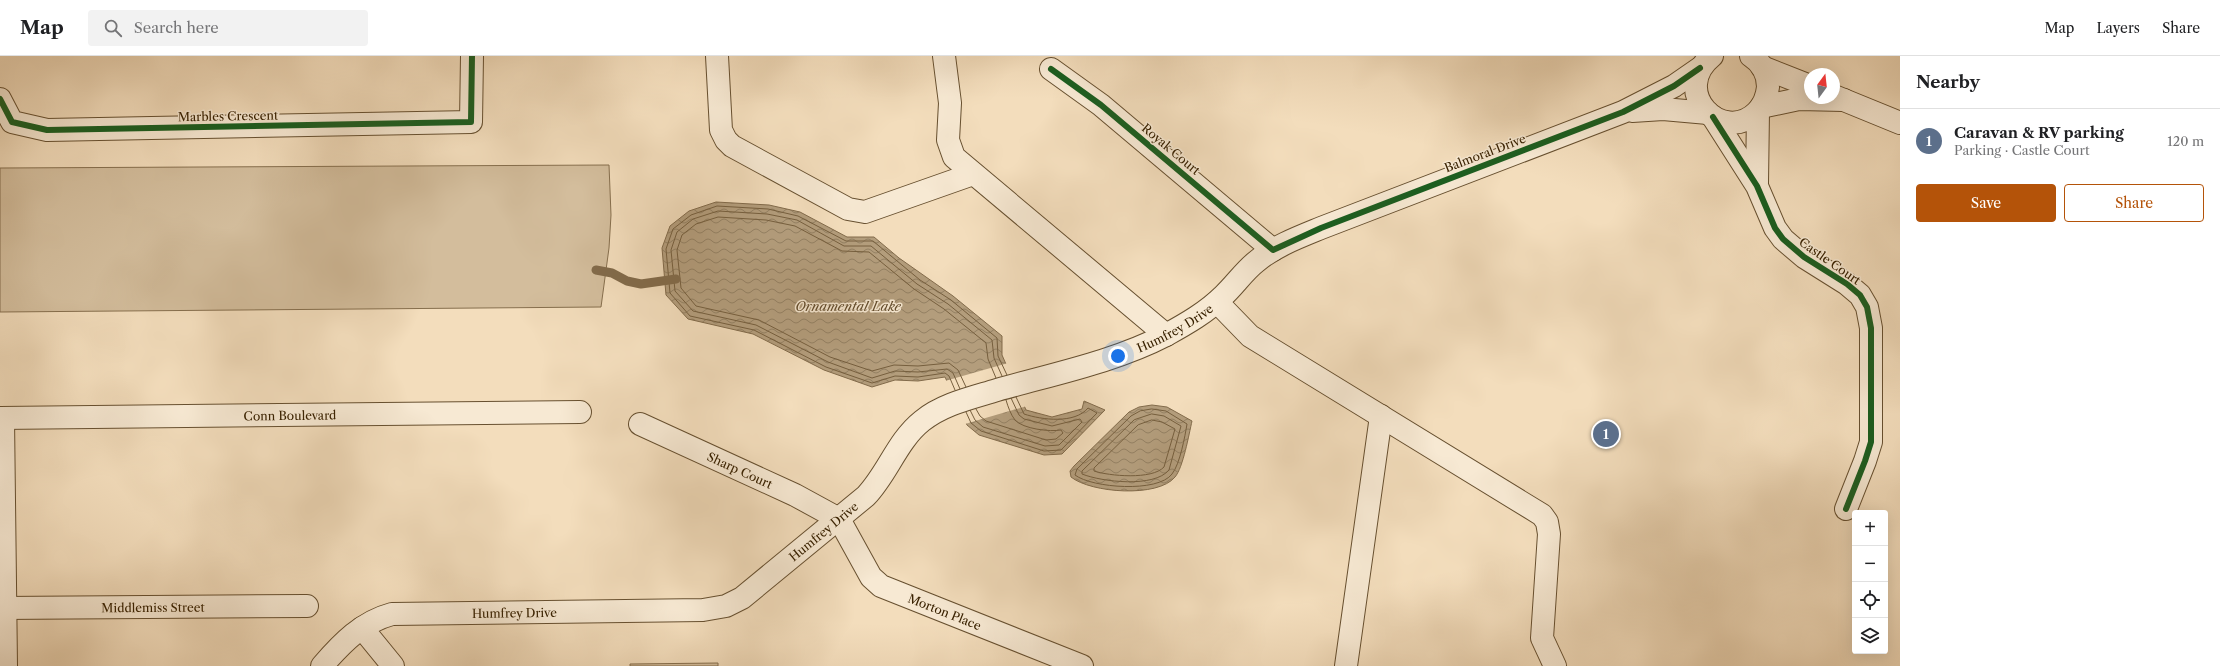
<!DOCTYPE html>
<html lang="en">
<head>
<meta charset="utf-8">
<style>
  :root { --surface:#fff; --page:#f2f2f2; --text:#202124; --muted:#757577; --line:#e0e0e0; --accent:#b45309 }
  body { margin:0; font-family:"Libre Caslon Text",serif; background:var(--page); color:var(--text) }
  .controls { position:absolute; right:12px; bottom:12px; display:grid; overflow:hidden; border-radius:4px; box-shadow:0 4px 16px #0002 }
  .controls button { width:36px; height:36px; display:grid; place-items:center; padding:0; border:0; border-bottom:1px solid var(--line); background:var(--surface); color:var(--text); font:20px sans-serif }
  .compass { position:absolute; left:1804px; top:12px; width:36px; height:36px; border-radius:50%; background:var(--surface); box-shadow:0 4px 16px #0002; rotate:15deg }
  .you { position:absolute; left:1118px; top:300px; width:14px; height:14px; margin:-10px; border:3px solid #fff; border-radius:50%; background:#1a73e8; box-shadow:0 0 0 6px #1a73e833 }
  .badge { display:grid; place-items:center; width:26px; height:26px; border-radius:50%; background:var(--accent); color:#fff; font-size:13px; font-weight:700 }
  .pin { position:absolute; translate:-50% -50%; border:2px solid #fff; box-shadow:0 1px 4px #0006 }
  .list { margin:0; padding:0; list-style:none }
  h2 { display:flex; justify-content:space-between; align-items:center; height:52px; margin:0; padding:0 16px; font-size:17px }
  h2 small { font-size:13px; font-weight:400; color:var(--muted) }
  .list li { display:grid; grid-template-columns:26px 1fr auto; gap:12px; align-items:center; box-sizing:border-box; height:64px; padding:0 16px; border-top:1px solid var(--line) }
  .list b { display:block; font-size:15px; white-space:nowrap }
  .list p { margin:0; font-size:13px; white-space:nowrap; color:var(--muted) }
  .list em { font-size:13px; font-style:normal; color:var(--muted) }
  .actions { display:flex; gap:8px; padding:12px 16px }
  .actions a { flex:1; padding:9px 0; border:1px solid var(--accent); border-radius:4px; text-align:center; font-size:14px; color:var(--accent) }
  .actions .main { background:var(--accent); color:#fff }
  .icon { flex:none; width:22px; height:22px; fill:none; stroke:currentColor; stroke-width:2; stroke-linecap:round; stroke-linejoin:round }
  .map { position:relative; flex:none; width:1900px; height:610px; overflow:hidden }
  header { display:flex; align-items:center; gap:24px; box-sizing:border-box; height:56px; padding:0 20px; background:var(--surface); border-bottom:1px solid var(--line) }
  header strong { font-size:19px }
  nav { display:flex; gap:22px; margin-inline-start:auto; font-size:14px }
  .search { width:280px; height:36px; background:var(--page); display:flex; align-items:center; gap:10px; box-sizing:border-box; padding:0 14px; border-radius:4px; color:var(--muted); font-size:15px }
  main { display:flex }
  aside { flex:1; background:var(--surface) }
  .map>svg:first-child { display:block }
  .park { fill:#d3bd9c; stroke:#866f4e }
  .water { fill:url(#water-waves); stroke:#826b4b }
  .pier { fill:#f3ddbc }
  .lines { fill:none; stroke-linecap:round; stroke-linejoin:round }
  .shore { stroke:#765f3e; stroke-width:1 }
  .stream { stroke:#826b4b; stroke-width:9 }
  .minor-casing { stroke:#675030; stroke-width:24 }
  .minor { stroke:#f7e9d3; stroke-width:22 }
  .cycleway-casing { stroke:#f7e9d3; stroke-width:8 }
  .cycleway { stroke:#1b5e20; stroke-width:6 }
  .labels { text-anchor:middle; dominant-baseline:central; stroke-width:3; stroke-linejoin:round; paint-order:stroke }
  .street-label { font-size:12px; fill:#382101; stroke:#f7e9d3 }
  .water-label { font-size:13px; font-style:italic; fill:#634c2c; stroke:#f7e9d3 }
</style>
</head>
<body>
<header>
<strong>Map</strong>
<div class="search"><svg class="icon" aria-label="search" viewBox="0 0 24 24"><circle cx="10" cy="10" r="6"/><path d="M15 15l6 6"/></svg>Search here</div>
<nav><a>Map</a><a>Layers</a><a>Share</a></nav>
</header>
<main>
<div class="map">
<svg width="1900" height="610" viewBox="0 0 1900 610">
  <defs>
    <pattern id="water-waves" width="16" height="10" patternUnits="userSpaceOnUse"><rect width="16" height="10" fill="#b39d7c"/><path d="M0 5q4-4 8 0t8 0" fill="none" stroke="#938063"/></pattern>
  </defs>
  <rect width="100%" height="100%" fill="#f3ddbc"/>
  <filter id="stains"><feTurbulence type="fractalNoise" baseFrequency=".005" numOctaves="4"/><feColorMatrix values="0 0 0 0 .2 0 0 0 0 .09 0 0 0 0 .02 0 0 0 .5 -.17"/></filter>
  <radialGradient id="worn" r=".72"><stop offset=".6" stop-color="#630" stop-opacity="0"/><stop offset="1" stop-color="#630" stop-opacity=".3"/></radialGradient>
  <g class="park">
    <path d="M609 109 611 159 609 192 601 251 0 256V112Z"/>
    <path d="M718 607V610H630V608Z"/>
  </g>
  <g class="water">
    <path d="M716 146 769 149 800 156 847 181H874L899 202 953 240 1002 280V299L1026 354 1052 361 1082 353 1084 345 1105 354 1062 398 1044 399 979 379 967 369 945 321 918 325 895 324 872 331 824 314 753 278 688 263 666 239 662 192 670 170 689 155Z"/>
    <path d="M1152 349 1167 351 1192 365C1189 378 1183 412 1175 421 1158 442 1091 437 1071 421L1070 415 1074 410 1129 356 1139 351Z"/>
  </g>
  <path class="pier" d="M1008 307 1027 350 965 368 945 325Z"/>
  <g class="lines">
    <g class="shore">
      <path d="M966 331 958 314 949 307 918 310 894 309 872 315 830 301 759 264 696 250 681 232 677 194 682 179 696 168 718 161 766 164 795 170 842 195 869 196 914 233 944 253 986 287 988 303 996 322"/>
      <path d="M960 333 953 317 947 313 918 316 895 315 872 322 828 306 756 269 693 255 675 235 671 194 677 176 693 163 718 155 767 158 797 164 844 190H871L917 228 948 248 992 284 994 302 1002 320"/>
      <path d="M955 334 949 320 945 317 918 321 895 320 872 327 826 311 754 274 690 260 670 237 666 193 673 173 691 159 717 150 768 153 798 160 846 185H873L920 224 951 244 997 282 998 300 1007 319"/>
      <path d="M976 353 980 360 986 365 1046 384 1056 383 1063 377 1061 374C1050 376 1023 373 1015 364 1011 359 1008 351 1006 344"/>
      <path d="M1152 353 1166 355 1187 368C1185 380 1180 408 1172 418 1158 437 1092 432 1075 419L1077 413 1131 360 1140 355Z"/>
      <path d="M970 354 975 364 983 371 1045 390 1059 389 1082 366 1080 363 1052 370 1024 363 1019 359 1011 342"/>
      <path d="M966 356 971 367 981 375 1044 395 1061 394 1097 357 1088 352C1075 368 1042 364 1024 358L1016 341"/>
      <path d="M1152 358 1164 360 1181 370 1169 414C1154 432 1102 426 1082 418V415L1134 364Z"/>
      <path d="M1152 364 1162 366 1175 373 1164 411C1152 424 1109 420 1094 415V412L1138 369Z"/>
    </g>
    <path class="stream" d="M596 214 612 217 627 225 641 228 676 223"/>
    <defs>
      <g id="minor">
        <path d="M717 0 721 74 726 84 732 90 848 153 865 156 973 118"/>
        <path d="M944 0 950 47 948 84 954 101 1166 279"/>
        <path d="M1712 0C1669 35 1722 90 1757 56 1764 49 1767 40 1768 31 1768 18 1762 7 1751 0"/>
        <path d="M1762 11 1810 30"/>
        <path d="M1051 13 1101 49 1273 194"/>
        <path d="M1834 40 1900 67"/>
        <path d="M0 43 12 66 47 74 471 66 472 0"/>
        <path d="M1761 51 1799 43 1844 44"/>
        <path d="M1632 55 1663 53 1708 57"/>
        <path d="M1713 61 1757 130 1775 172 1783 183 1804 201 1847 228 1860 239 1867 251 1871 272V386L1865 405 1846 453"/>
        <path d="M1757 127 1758 55"/>
        <path d="M1217 246 1250 280 1542 459 1547 466 1549 478 1542 582 1555 610"/>
        <path id="s1" d="M0 362 580 356"/>
        <path d="M3 362 6 610"/>
        <path id="s2" d="M640 368 795 439 839 463 871 521 881 530 1082 610"/>
        <path id="s3" d="M0 552 307 550"/>
        <path d="M362 572 393 610"/>
        <path id="s4" d="M322 610C342 587 362 566 392 558L703 554 726 550 742 542 866 440C888 417 897 385 922 365 943 348 971 342 997 334 1053 318 1114 306 1166 279 1186 268 1207 256 1223 240 1235 229 1244 215 1257 205 1275 190 1299 181 1321 172L1623 56 1674 30 1700 12"/>
        <path d="M1346 610 1381 360"/>
      </g>
    </defs>
    <use href="#minor" class="minor-casing"/>
    <use href="#minor" class="minor"/>
    <defs>
      <g id="cycleway">
        <path d="M1051 13 1101 49 1273 194 1321 172 1623 56 1674 30 1700 12"/>
        <path d="M0 43 12 66 47 74 471 66 472 0"/>
        <path d="M1713 61 1757 130 1775 172 1783 183 1804 201 1847 228 1860 239 1867 251 1871 272V386L1865 405 1846 453"/>
      </g>
    </defs>
    <use href="#cycleway" class="cycleway-casing"/>
    <use href="#cycleway" class="cycleway"/>
  </g>
  <g class="labels">
    <g class="street-label">
      <text transform="translate(228 60) rotate(-1)">Marbles Crescent</text>
      <text transform="translate(1171 93) rotate(40)">Royak Court</text>
      <text transform="translate(1485 97) rotate(-21)">Balmoral Drive</text>
      <text transform="translate(1830 205) rotate(35)">Castle Court</text>
      <text stroke="none"><textPath href="#s4" startOffset="966">Humfrey Drive</textPath></text>
      <text stroke="none"><textPath href="#s1" startOffset="290">Conn Boulevard</textPath></text>
      <text stroke="none"><textPath href="#s2" startOffset="110">Sharp Court</textPath></text>
      <text stroke="none"><textPath href="#s4" startOffset="546">Humfrey Drive</textPath></text>
      <text stroke="none"><textPath href="#s3" startOffset="153">Middlemiss Street</textPath></text>
      <text stroke="none"><textPath href="#s2" startOffset="369">Morton Place</textPath></text>
      <text stroke="none"><textPath href="#s4" startOffset="211">Humfrey Drive</textPath></text>
    </g>
    <g class="water-label">
      <text x="848" y="250">Ornamental Lake</text>
    </g>
  </g>
  <rect width="100%" height="100%" filter="url(#stains)"/>
  <rect width="100%" height="100%" fill="url(#worn)"/>
</svg>
<div class="controls">
<button>+</button>
<button>−</button>
<button><svg class="icon" aria-label="locate" viewBox="0 0 24 24"><circle cx="12" cy="12" r="6"/><path d="M12 2v4M12 18v4M2 12h4M18 12h4"/></svg></button>
<button><svg class="icon" aria-label="layers" viewBox="0 0 24 24"><path d="M12 4l9 5-9 5-9-5zM3 14l9 5 9-5"/></svg></button>
</div>
<svg class="compass" viewBox="-18 -18 36 36"><path d="M0-13l5 13h-10z" fill="#e53935"/><path d="M0 13l5-13h-10z" fill="#757577"/></svg>
<div class="you"></div>
<div class="pin badge" style="left:1606px;top:378px;background:#5c6f8a">1</div>
</div>
<aside>
<h2>Nearby<small></small></h2>
<ul class="list">
<li><span class="badge" style="background:#5c6f8a">1</span><div><b>Caravan &amp; RV parking</b><p>Parking · Castle Court</p></div><em>120 m</em></li>
</ul>
<div class="actions"><a class="main">Save</a><a>Share</a></div>
</aside>
</main>
</body>
</html>
